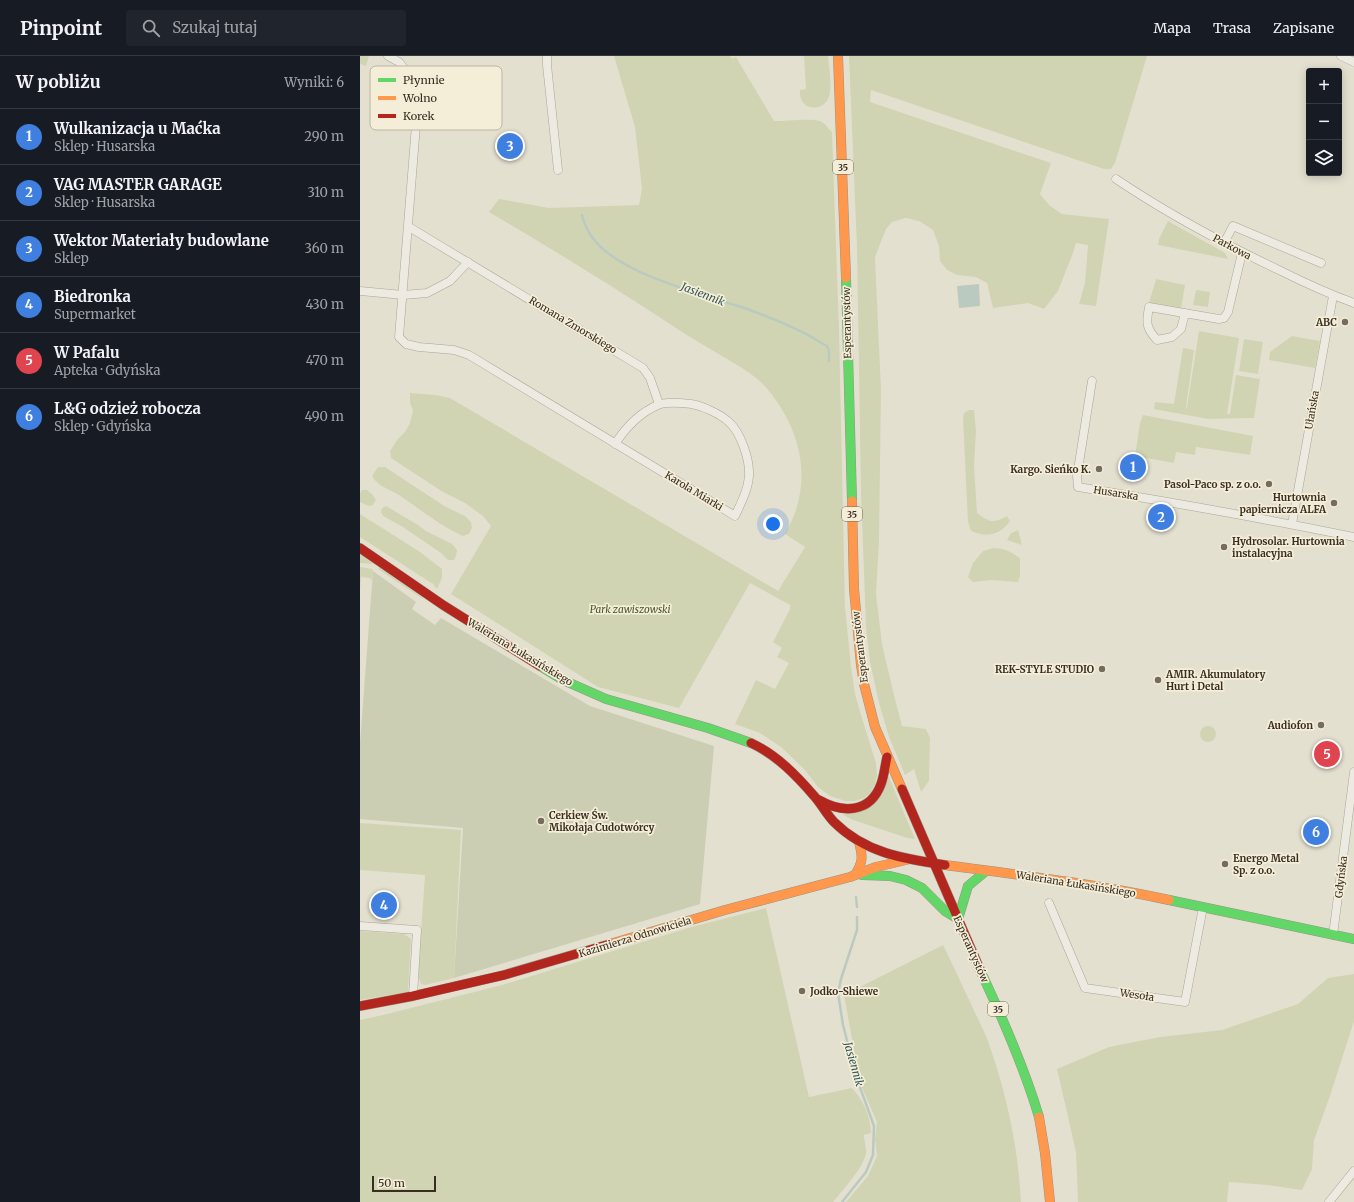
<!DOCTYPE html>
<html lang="pl">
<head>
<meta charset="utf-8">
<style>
  :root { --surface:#171b24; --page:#20242c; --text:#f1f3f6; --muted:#9ea1a6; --line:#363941; --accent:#0f766e }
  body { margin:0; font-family:Merriweather,serif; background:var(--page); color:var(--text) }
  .controls { position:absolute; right:12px; top:12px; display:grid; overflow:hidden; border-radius:4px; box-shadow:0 2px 10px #0003 }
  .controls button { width:36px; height:36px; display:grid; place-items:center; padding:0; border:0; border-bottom:1px solid var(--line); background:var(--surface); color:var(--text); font:20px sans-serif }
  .scale { position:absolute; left:12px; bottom:10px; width:64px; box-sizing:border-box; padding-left:4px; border:2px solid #392e21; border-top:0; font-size:11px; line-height:14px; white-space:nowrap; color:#392e21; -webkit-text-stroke:3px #f4edd7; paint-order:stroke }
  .you { position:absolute; left:413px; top:468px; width:14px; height:14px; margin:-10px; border:3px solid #fff; border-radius:50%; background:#1a73e8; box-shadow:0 0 0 6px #1a73e833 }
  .badge { display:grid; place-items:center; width:26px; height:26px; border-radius:50%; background:var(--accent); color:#fff; font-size:13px; font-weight:700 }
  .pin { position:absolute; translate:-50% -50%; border:2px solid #fff; box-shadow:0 1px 4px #0006 }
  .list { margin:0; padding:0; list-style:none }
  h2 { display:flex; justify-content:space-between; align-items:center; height:52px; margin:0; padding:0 16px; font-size:17px }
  h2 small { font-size:13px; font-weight:400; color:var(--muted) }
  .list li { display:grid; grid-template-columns:26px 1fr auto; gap:12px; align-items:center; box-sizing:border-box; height:56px; padding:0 16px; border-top:1px solid var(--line) }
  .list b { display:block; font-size:15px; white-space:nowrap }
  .list p { margin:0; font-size:13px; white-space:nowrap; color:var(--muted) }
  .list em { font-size:13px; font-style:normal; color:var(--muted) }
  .icon { flex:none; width:22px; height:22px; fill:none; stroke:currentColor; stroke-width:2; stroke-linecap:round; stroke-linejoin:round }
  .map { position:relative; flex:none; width:994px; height:1146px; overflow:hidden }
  header { display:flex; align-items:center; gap:24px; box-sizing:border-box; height:56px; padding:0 20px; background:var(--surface); border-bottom:1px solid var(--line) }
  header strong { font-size:19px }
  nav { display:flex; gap:22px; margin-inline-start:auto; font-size:14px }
  .search { width:280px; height:36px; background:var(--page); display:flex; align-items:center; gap:10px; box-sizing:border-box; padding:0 14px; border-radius:4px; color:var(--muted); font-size:15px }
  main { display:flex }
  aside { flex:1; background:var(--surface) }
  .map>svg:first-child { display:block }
  .green { fill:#d1d4b3 }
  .cemetery { fill:#ccceb3 }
  .water { fill:#bbcac1 }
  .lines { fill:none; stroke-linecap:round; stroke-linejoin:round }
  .stream { stroke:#bbcac1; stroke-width:2.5 }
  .street-casing { stroke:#aaa598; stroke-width:9 }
  .fast-casing { stroke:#999488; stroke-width:10 }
  .slow-casing { stroke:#999488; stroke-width:10 }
  .jam-casing { stroke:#999488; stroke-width:10 }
  .street { stroke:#eceae1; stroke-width:8 }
  .fast { stroke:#63d668; stroke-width:9 }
  .slow { stroke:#ff974d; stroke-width:9 }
  .jam { stroke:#b3261e; stroke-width:9 }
  .poi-dot { fill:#756c5e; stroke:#f4edd7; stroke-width:1.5 }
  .labels { text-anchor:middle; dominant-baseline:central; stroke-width:3.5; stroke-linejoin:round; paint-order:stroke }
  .shield { fill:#f4edd7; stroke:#716758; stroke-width:1 }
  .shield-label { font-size:9px; font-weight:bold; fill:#392e21 }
  .street-label { font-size:10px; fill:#392e21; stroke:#f4edd7 }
  .poi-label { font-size:10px; font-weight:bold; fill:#392e21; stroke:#f4edd7; text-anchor:end }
  .park-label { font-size:10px; font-style:italic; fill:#465428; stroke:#f4edd7 }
  .water-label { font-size:11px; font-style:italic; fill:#315757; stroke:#f4edd7 }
  .key { fill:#f4edd7; stroke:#bcb4a0; stroke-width:1 }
  .key-label { font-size:11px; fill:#392e21 }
</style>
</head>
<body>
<header>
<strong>Pinpoint</strong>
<div class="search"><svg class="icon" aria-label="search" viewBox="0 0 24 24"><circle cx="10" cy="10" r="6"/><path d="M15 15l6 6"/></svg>Szukaj tutaj</div>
<nav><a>Mapa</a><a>Trasa</a><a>Zapisane</a></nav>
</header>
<main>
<aside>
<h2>W pobliżu<small>Wyniki: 6</small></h2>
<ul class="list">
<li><span class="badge" style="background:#3f7fe0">1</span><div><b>Wulkanizacja u Maćka</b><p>Sklep · Husarska</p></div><em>290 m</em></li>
<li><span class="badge" style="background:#3f7fe0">2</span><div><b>VAG MASTER GARAGE</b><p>Sklep · Husarska</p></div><em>310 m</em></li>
<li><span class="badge" style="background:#3f7fe0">3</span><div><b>Wektor Materiały budowlane</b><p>Sklep</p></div><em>360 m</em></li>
<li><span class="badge" style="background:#3f7fe0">4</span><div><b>Biedronka</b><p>Supermarket</p></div><em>430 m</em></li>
<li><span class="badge" style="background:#e0444e">5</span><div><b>W Pafalu</b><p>Apteka · Gdyńska</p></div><em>470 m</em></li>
<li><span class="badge" style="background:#3f7fe0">6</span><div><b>L&amp;G odzież robocza</b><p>Sklep · Gdyńska</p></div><em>490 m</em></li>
</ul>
</aside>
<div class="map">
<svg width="994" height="1146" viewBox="0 0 994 1146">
  <rect width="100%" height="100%" fill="#e4e0d0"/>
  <g class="green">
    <path d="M0 0H9L6 10 0 8Z"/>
    <path d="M254 0H370L372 3 376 1 414 65C425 65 451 62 460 65 465 67 468 72 472 76L479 273 485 551 491 611 495 638 501 659 516 707 517 720 515 728 510 737 504 742 495 745H485L470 740 458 731 445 714 421 691 400 677 375 668 396 624 415 633 429 607 417 601 422 592 413 586 430 553V549L390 527 319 652 238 631 91 538 131 470 123 460 105 447 83 436 31 402 30 395 37 384 45 376 50 367 53 355 50 347V337L76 339 90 342 418 535 445 491 425 478C449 437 446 392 421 352 414 341 406 330 396 322 383 312 369 304 355 296 335 284 315 272 296 259 241 223 185 189 129 156L139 143 189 152 279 149 282 133 275 71Z"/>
    <path d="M444 0H468C469 11 473 34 468 43 461 57 438 54 440 34L446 33Z"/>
    <path d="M489 0H787L755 107 751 113H744L511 34 510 46 691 107 680 138 689 149 702 158 749 163 736 250 719 248 725 227 728 189 716 187 713 197 698 235 684 253 668 247 633 252 627 227 616 221 597 219 587 214 580 205 579 190 573 174 559 165 546 162 532 166 526 173 515 201 521 334 519 486 516 538 522 588 533 635 542 670 566 673 570 682 569 725 561 736 554 713 545 719 529 681 519 647 510 606 506 571 501 437 497 192Z"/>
    <path d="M808 165 865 197 868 203 798 189 799 183Z"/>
    <path d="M796 223 825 229 821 253 789 247Z"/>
    <path d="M836 234 850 236 848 251 833 249Z"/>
    <path d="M839 275 879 282 867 358H870L876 319 900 323 894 362 848 363 794 353 795 346 814 348 823 292 834 294 826 351 827 352Z"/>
    <path d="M932 280 960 285 955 312 909 304 910 296Z"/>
    <path d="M884 283 903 286 898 318 879 315Z"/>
    <path d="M609 354H614L616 375 614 409 617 457C629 466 633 468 647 460L650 465C641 479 626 482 611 475L608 466 603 363 604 357Z"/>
    <path d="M783 359 893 380 890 399 836 391 835 399 816 396 814 407 775 400 780 367Z"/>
    <path d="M18 411H25L86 451 105 460 111 466 112 472 109 478 103 480C81 470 62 455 42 441 32 434 18 431 12 420Z"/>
    <path d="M2 434H7L12 438 16 444 13 449 9 450 0 446V437Z"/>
    <path d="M26 450 58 469 66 475 92 488 97 494 96 500 94 504H88L81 497 43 471 23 460 21 456 22 452Z"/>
    <path d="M0 458 60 496 82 513V522L77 533 73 528 0 481Z"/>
    <path d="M658 474 662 489 647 484 651 477Z"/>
    <path d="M633 492C644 492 651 496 660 502V520L658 526 632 524 613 526 608 521 613 507 623 495Z"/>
    <path d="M0 497 13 508 0 507Z"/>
    <path d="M0 511 12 513 13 515 12 524 9 522 1 521 0 535Z"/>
    <path d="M19 511 62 541 63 543 18 513Z"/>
    <circle cx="848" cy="678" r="8"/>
    <path d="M528 719 555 783 547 782 493 764 482 758C513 754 518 750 528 719Z"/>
    <path d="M0 767 101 774 94 922 65 929 61 928 58 919 65 819 0 814Z"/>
    <path d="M406 852 449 1041 492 1032C503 1044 511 1061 511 1077L504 1079C504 1086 507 1093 506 1098 503 1112 483 1134 473 1146H0V964L23 959 142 929 328 872Z"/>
    <path d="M0 875 44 878 51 883 48 936 0 944Z"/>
    <path d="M583 889C593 909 602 929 612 950 616 960 622 970 626 980 646 1034 658 1089 661 1146H486L508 1120 517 1100 515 1083 517 1066 500 1027 484 939Z"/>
    <path d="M994 918V965L970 1040 954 1084 952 1113 942 1134 907 1129 869 1126 867 1146H718L716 1096 697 1013 749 991 800 981 862 974 938 948 968 922Z"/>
  </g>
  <path class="cemetery" d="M13 515 56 546 52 553 75 569 81 562 230 650 354 690 340 848 94 922 103 772 0 763V687Z"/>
  <path class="water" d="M619 228 620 250 599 252 597 230Z"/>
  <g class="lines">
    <g class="stream">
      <path d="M222 159C224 167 227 174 232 181 258 219 347 239 390 254 406 260 422 266 438 274 448 278 457 285 467 290L469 295V305"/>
      <path d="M496 841 497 851"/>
      <path d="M482 1146 506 1116 513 1099 514 1070 497 1023 483 969 478 937 481 923 497 874V861"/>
    </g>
    <defs>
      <g id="street">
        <path d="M28 0 39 6 53 24 58 44 39 281 46 288 59 291 94 294 109 299 375 460C381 447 388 434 389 420 390 404 381 377 369 366 360 358 343 350 331 348 322 347 306 345 298 349 279 357 266 371 255 388"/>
        <path d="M187 0V9L198 114"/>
        <path d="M981 0 994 6"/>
        <path d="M756 123C808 158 864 188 921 215 945 227 969 238 994 247"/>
        <path d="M49 171 283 312 290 322 299 348"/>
        <path d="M864 187 873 170 961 207"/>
        <path d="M0 235 43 239 67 237 90 225 108 206"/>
        <path d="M825 257 821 273 812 281 797 284C786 272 786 267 789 251L859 263 864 262 868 256 882 197"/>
        <path d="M732 325 717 420 718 431C810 446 902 462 994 481"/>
        <path d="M932 468 973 240"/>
        <path d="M689 847 725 932 825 946 843 851"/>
        <path d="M0 870 57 874 53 940"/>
        <path d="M973 879 994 716"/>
        <path d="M969 1146 994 1115"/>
      </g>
      <g id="fast">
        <path d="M486 222 492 445"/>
        <path d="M180 610 203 624 246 643 348 672 391 687"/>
        <path d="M502 819 530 820 546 824 562 832 585 855 598 863 608 830 626 815"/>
        <path d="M809 844 994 883"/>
        <path d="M621 916C643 963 664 1011 679 1061"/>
      </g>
      <g id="slow">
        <path d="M478 0 486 222"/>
        <path d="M492 445 494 533 501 609 504 628 515 671 542 733"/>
        <path d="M585 809C660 819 735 828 809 844"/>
        <path d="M495 819C503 806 503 801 499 786"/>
        <path d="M250 888 365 854 490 821 516 811 546 804"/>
        <path d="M679 1061 685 1097 690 1146"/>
      </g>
      <g id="jam">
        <path d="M0 492 83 549 180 610"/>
        <path d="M391 687C417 699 437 720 455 741 462 749 467 759 474 766 505 797 544 803 585 809"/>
        <path d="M542 733 621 916"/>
        <path d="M459 744C482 757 510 758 521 728 524 720 525 710 527 701"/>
        <path d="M0 950 53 940 144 919 250 888"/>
      </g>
    </defs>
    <use href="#street" class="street-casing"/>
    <use href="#fast" class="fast-casing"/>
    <use href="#slow" class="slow-casing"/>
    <use href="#jam" class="jam-casing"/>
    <use href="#street" class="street"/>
    <use href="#fast" class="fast"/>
    <use href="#slow" class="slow"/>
    <use href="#jam" class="jam"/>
  </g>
  <g class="poi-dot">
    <circle cx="985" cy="266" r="4"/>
    <circle cx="739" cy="413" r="4"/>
    <circle cx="909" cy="428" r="4"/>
    <circle cx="974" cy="447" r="4"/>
    <circle cx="864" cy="491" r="4"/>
    <circle cx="742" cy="613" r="4"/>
    <circle cx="798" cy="624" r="4"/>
    <circle cx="961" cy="669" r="4"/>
    <circle cx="181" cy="765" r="4"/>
    <circle cx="865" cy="808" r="4"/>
    <circle cx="442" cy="935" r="4"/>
  </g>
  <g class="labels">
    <g class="shield">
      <rect x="473" y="104" width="20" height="14" rx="3"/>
      <rect x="482" y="451" width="20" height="14" rx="3"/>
      <rect x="628" y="946" width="20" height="14" rx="3"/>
    </g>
    <g class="shield-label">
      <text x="483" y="111">35</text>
      <text x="492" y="458">35</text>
      <text x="638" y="953">35</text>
    </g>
    <g class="street-label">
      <text transform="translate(872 191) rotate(28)">Parkowa</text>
      <text transform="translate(487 267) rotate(-91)">Esperantystów</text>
      <text transform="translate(213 269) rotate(31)">Romana Zmorskiego</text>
      <text transform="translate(952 354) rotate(-80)">Ułańska</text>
      <text transform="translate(334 435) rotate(31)">Karola Miarki</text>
      <text transform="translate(756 437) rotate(9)">Husarska</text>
      <text transform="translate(500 591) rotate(-97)">Esperantystów</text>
      <text transform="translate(160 596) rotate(31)">Waleriana Łukasińskiego</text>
      <text transform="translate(981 821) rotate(-83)">Gdyńska</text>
      <text transform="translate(716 828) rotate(9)">Waleriana Łukasińskiego</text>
      <text transform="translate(275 881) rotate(-17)">Kazimierza Odnowiciela</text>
      <text transform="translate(611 893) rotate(66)">Esperantystów</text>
      <text transform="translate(777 939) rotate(8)">Wesoła</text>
    </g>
    <g class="poi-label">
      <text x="977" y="266">ABC</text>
      <text x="731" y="413">Kargo. Sieńko K.</text>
      <text x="901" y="428">Pasol-Paco sp. z o.o.</text>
      <text x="966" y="441">Hurtownia<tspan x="966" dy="12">papiernicza ALFA</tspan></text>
      <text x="872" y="485" text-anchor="start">Hydrosolar. Hurtownia<tspan x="872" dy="12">instalacyjna</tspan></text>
      <text x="734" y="613">REK-STYLE STUDIO</text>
      <text x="806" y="618" text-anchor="start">AMIR. Akumulatory<tspan x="806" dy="12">Hurt i Detal</tspan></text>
      <text x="953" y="669">Audiofon</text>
      <text x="189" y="759" text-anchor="start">Cerkiew Św.<tspan x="189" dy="12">Mikołaja Cudotwórcy</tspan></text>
      <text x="873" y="802" text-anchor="start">Energo Metal<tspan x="873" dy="12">Sp. z o.o.</tspan></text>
      <text x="450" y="935" text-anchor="start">Jodko-Shiewe</text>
    </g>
    <g class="park-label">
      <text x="270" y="553">Park zawiszowski</text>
    </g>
    <g class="water-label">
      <text transform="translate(343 238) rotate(21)">Jasiennik</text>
      <text transform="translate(494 1008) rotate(74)">Jasiennik</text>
    </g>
  </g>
  <rect x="10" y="10" width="132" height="64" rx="6" class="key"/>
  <rect x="18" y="22" width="18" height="4" fill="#63d668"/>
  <rect x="18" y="40" width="18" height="4" fill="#ff974d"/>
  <rect x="18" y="58" width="18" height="4" fill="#b3261e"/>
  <g class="key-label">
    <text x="43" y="28">Płynnie</text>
    <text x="43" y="46">Wolno</text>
    <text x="43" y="64">Korek</text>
  </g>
</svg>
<div class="controls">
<button>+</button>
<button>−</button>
<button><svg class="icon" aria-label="layers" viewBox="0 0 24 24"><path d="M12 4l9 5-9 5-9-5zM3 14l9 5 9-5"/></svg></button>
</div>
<div class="scale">50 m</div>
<div class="you"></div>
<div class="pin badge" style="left:773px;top:411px;background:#3f7fe0">1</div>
<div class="pin badge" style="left:801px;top:461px;background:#3f7fe0">2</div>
<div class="pin badge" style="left:150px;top:90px;background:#3f7fe0">3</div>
<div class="pin badge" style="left:24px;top:849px;background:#3f7fe0">4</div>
<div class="pin badge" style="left:967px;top:698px;background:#e0444e">5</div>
<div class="pin badge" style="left:956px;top:776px;background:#3f7fe0">6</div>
</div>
</main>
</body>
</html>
